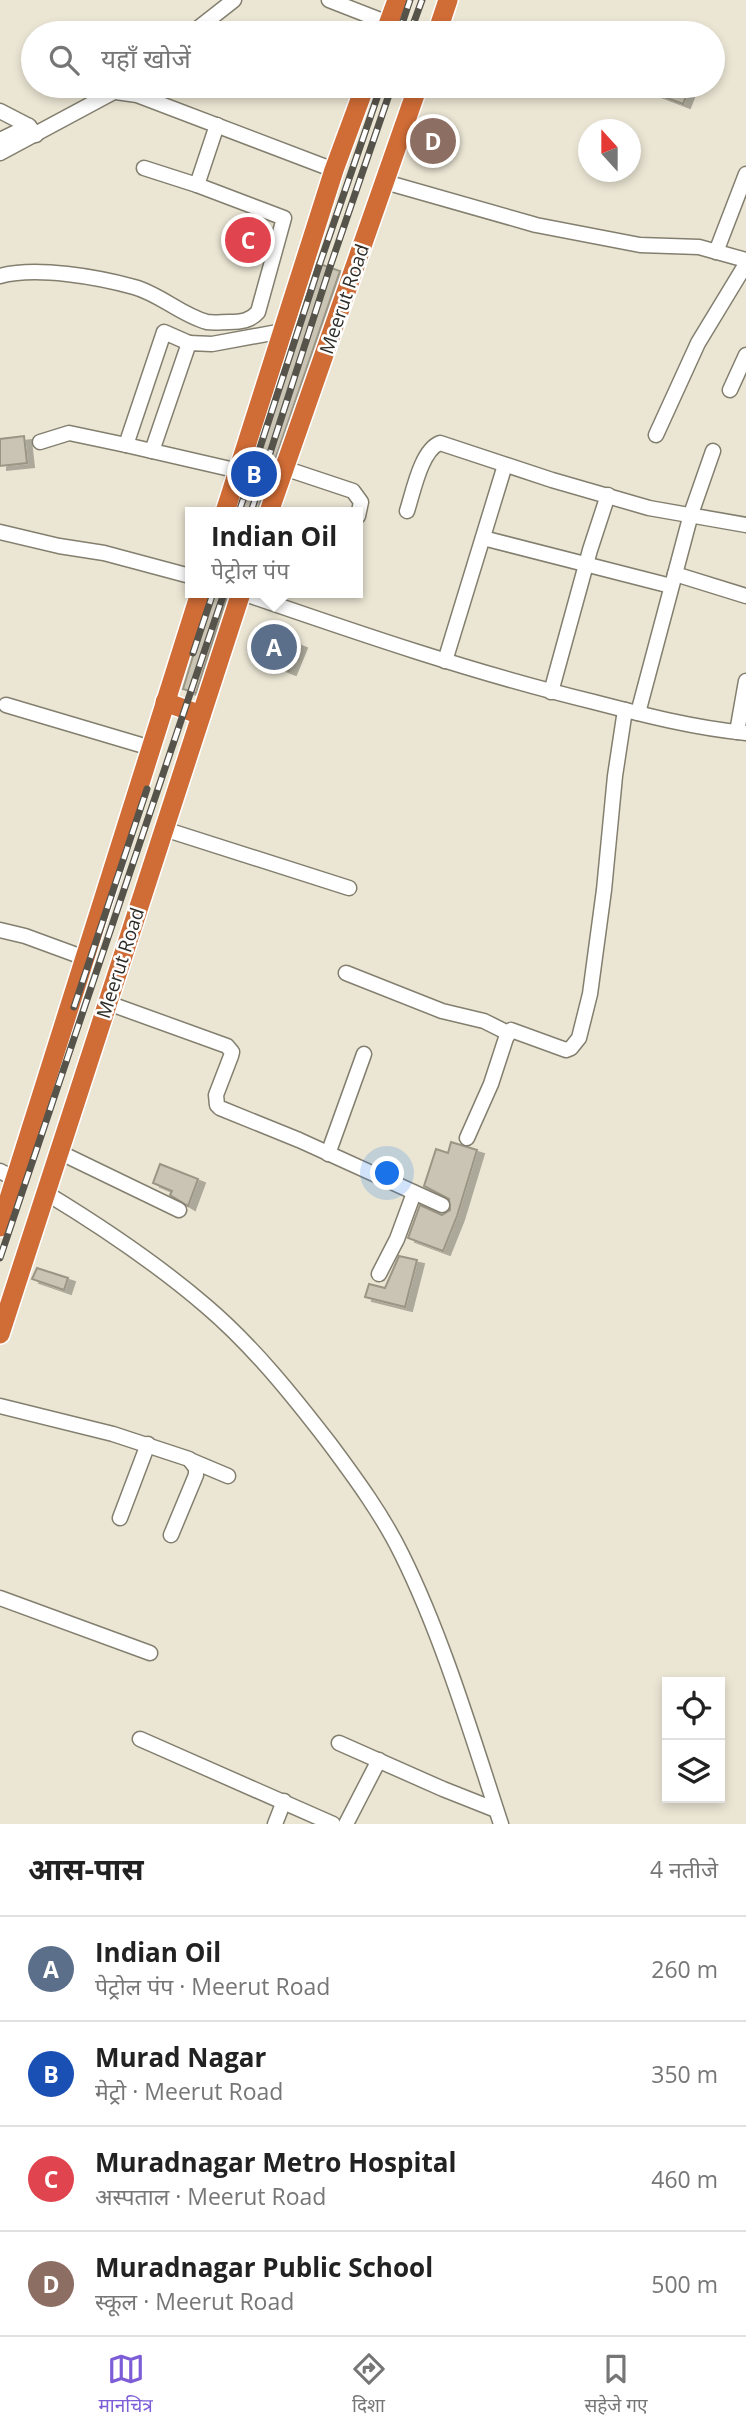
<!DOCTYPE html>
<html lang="hi">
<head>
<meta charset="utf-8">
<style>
  :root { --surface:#fff; --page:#f2f2f2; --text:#222; --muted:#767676; --line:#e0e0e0; --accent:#7c5dd7 }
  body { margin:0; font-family:"Open Sans","Noto Sans Devanagari",sans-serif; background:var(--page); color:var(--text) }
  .controls { position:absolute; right:21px; bottom:21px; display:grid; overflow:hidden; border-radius:0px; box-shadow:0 4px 10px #0003 }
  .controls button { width:63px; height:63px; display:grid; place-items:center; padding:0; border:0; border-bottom:2px solid var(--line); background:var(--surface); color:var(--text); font:35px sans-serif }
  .compass { position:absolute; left:578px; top:119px; width:63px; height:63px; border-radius:50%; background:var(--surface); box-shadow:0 4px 10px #0003; rotate:339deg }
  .you { position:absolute; left:388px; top:1174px; width:24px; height:24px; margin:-18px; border:5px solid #fff; border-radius:50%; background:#1a73e8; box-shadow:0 0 0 10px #1a73e833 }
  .badge { display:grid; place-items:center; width:46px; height:46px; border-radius:50%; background:var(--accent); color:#fff; font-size:23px; font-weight:700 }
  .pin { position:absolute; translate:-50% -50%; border:4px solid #fff; box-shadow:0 2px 7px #0006 }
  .popup { position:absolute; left:185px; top:507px; width:178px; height:91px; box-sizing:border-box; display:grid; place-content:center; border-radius:0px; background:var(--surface); filter:drop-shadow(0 2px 5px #0005); font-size:23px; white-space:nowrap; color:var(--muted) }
  .popup b { font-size:26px; color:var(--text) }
  .popup::after { content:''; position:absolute; left:50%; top:100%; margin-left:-14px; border:14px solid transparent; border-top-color:var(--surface) }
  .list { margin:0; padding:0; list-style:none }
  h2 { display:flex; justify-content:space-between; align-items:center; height:91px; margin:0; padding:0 28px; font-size:30px }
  h2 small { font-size:23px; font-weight:400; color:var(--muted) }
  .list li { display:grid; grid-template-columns:46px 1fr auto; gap:21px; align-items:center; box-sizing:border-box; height:105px; padding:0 28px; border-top:2px solid var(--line) }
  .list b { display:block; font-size:26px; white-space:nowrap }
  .list p { margin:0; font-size:23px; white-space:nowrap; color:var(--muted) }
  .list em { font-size:23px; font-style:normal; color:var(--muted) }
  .icon { flex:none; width:38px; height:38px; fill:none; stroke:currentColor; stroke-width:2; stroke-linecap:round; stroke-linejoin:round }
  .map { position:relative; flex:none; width:746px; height:1824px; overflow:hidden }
  .search { position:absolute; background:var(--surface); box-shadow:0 4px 10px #0003; left:21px; right:21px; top:21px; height:77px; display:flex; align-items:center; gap:18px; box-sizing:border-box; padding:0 24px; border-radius:38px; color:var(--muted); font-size:26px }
  .sheet { height:511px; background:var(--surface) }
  nav { display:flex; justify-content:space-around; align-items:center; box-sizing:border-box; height:98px; border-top:2px solid var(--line); background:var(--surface); font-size:19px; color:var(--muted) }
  nav a { display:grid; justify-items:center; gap:4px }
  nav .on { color:var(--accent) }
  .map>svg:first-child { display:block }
  .building { fill:#c9c4b3; stroke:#9a9585; stroke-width:2; filter:url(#shadow) }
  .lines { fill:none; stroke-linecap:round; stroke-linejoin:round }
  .minor-casing { stroke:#837f6f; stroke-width:17 }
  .highway-casing { stroke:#fff; stroke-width:22 }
  .minor { stroke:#fff; stroke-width:14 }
  .highway { stroke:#d06c36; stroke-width:19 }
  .rail-casing { stroke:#56534b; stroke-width:7 }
  .rail { stroke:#fff; stroke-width:4.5; stroke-dasharray:13; stroke-linecap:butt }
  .labels { text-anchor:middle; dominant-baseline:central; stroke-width:5; stroke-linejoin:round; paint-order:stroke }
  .street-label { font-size:19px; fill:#2e2c26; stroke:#fff }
</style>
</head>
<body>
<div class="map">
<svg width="746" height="1824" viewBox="0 0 746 1824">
  <defs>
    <filter id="shadow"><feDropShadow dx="7" dy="4" stdDeviation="0" flood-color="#0004"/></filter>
  </defs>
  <rect width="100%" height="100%" fill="#ebe6d4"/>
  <g class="building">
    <path d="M636 86H690L683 104Z"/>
    <path d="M239 222 267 231 258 258 230 249Z"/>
    <path d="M317 263 340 271 257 512H238Z"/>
    <path d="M24 436 27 463 0 466V439Z"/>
    <path d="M212 593H228L196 693 183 689Z"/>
    <path d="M266 631 300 644 289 671 255 658Z"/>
    <path d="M451 1142 477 1150 457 1216 443 1251 408 1238 420 1205 442 1215 450 1210 449 1199 424 1186 436 1149 448 1153Z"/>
    <path d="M160 1164 198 1179 188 1206 170 1195 172 1191 153 1183Z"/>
    <path d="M399 1256 417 1260 405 1307 365 1297 369 1284 385 1288Z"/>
    <path d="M37 1268 68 1278 64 1290 32 1279Z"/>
  </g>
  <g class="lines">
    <defs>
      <g id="minor">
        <path d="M329 0 388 23"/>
        <path d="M192 33 234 0"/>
        <path d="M116 92 137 95 334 170"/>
        <path d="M0 111 29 126"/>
        <path d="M0 140 29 126 36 135"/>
        <path d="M0 153 123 87"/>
        <path d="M144 168 197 185"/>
        <path d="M385 182 536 225 640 245 699 247 746 260"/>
        <path d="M716 252 746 174"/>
        <path d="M0 276C36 266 98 277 134 287 160 294 181 315 207 322 214 323 222 322 229 322 241 322 250 321 258 312L284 218 197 185 217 125"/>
        <path d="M730 390 746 355"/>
        <path d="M656 435 698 343 746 264"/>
        <path d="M40 442 69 433 126 445"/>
        <path d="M152 451 126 445 164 332 189 343"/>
        <path d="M284 468 353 491 361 502 358 516"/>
        <path d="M239 471 152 451 189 343 212 344 283 331"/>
        <path d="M407 511C413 493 421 450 440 443L552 480 649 508 746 525"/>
        <path d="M0 532 59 546 104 553 190 576"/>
        <path d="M483 538 671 586"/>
        <path d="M675 574 746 596"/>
        <path d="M242 593C358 633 474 673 594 702 644 715 694 728 746 733"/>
        <path d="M445 661 505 465"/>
        <path d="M551 692 590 550 608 495"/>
        <path d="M6 705 151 748"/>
        <path d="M638 713 691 514 713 451"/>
        <path d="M737 732 746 681"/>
        <path d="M164 829 349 888"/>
        <path d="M0 930 25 936 85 958"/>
        <path d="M346 973 442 1011 484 1021 508 1033"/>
        <path d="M108 1003 227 1046 232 1052 231 1056 216 1095 217 1105 220 1108 299 1140 442 1205"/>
        <path d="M467 1138 491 1084 506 1038 511 1030 566 1050 571 1048 579 1038 590 994 604 890 615 776 625 710"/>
        <path d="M59 1152 179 1210"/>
        <path d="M328 1154 364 1054"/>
        <path d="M0 1171 15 1179"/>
        <path d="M46 1193C102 1227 156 1263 206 1306 253 1346 293 1396 330 1444 356 1479 383 1516 402 1555 443 1638 472 1736 501 1824"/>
        <path d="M379 1274 397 1239 414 1193"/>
        <path d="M0 1406 113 1434 189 1459 196 1468V1475L171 1535"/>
        <path d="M190 1460 228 1476"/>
        <path d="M120 1518 148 1444"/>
        <path d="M0 1598 150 1653"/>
        <path d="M140 1739 333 1824"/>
        <path d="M339 1743 443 1789 496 1810"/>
        <path d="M275 1824 284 1801"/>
        <path d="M346 1824 379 1760"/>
      </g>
      <g id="highway">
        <path d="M385 33 397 0"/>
        <path d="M437 33 448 0"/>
        <path d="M225 512 334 170 365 86"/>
        <path d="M269 512 418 86"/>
        <path d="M165 702 201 715"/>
        <path d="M0 1227 200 593"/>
        <path d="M0 1334 241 593"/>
      </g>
    </defs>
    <use href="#minor" class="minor-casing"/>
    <use href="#highway" class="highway-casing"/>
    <use href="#minor" class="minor"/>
    <use href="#highway" class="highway"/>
    <defs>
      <g id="rail">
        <path d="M399 33 410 0"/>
        <path d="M410 33 422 0"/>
        <path d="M239 512 320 263 381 86"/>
        <path d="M251 512 330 267 392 86"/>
        <path d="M193 653 213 593"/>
        <path d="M74 1007 147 789"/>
        <path d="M0 1258 224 593"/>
      </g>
    </defs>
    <use href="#rail" class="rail-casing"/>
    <use href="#rail" class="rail"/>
  </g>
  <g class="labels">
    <g class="street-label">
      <text transform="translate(344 299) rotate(-71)">Meerut Road</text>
      <text transform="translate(120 963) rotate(-72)">Meerut Road</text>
    </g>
  </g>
</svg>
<div class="controls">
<button><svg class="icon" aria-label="locate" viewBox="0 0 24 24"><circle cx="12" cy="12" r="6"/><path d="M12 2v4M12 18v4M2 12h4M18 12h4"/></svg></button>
<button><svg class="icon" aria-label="layers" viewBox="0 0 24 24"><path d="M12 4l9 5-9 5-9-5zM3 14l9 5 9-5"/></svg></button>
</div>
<svg class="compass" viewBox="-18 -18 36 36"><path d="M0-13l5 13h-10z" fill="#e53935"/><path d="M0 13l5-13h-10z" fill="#767676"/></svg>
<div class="you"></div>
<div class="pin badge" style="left:274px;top:647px;background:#5c6f8a">A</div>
<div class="popup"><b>Indian Oil</b>पेट्रोल पंप</div>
<div class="pin badge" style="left:254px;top:474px;background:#1a4fb4">B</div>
<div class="pin badge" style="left:248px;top:240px;background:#e0444e">C</div>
<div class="pin badge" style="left:433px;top:141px;background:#8d6e63">D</div>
<div class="search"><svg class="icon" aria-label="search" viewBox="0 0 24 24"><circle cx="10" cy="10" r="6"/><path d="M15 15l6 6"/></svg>यहाँ खोजें</div>
</div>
<section class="sheet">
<h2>आस-पास<small>4 नतीजे</small></h2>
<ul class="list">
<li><span class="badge" style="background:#5c6f8a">A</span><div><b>Indian Oil</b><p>पेट्रोल पंप · Meerut Road</p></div><em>260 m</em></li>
<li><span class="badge" style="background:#1a4fb4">B</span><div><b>Murad Nagar</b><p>मेट्रो · Meerut Road</p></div><em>350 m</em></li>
<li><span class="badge" style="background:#e0444e">C</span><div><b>Muradnagar Metro Hospital</b><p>अस्पताल · Meerut Road</p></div><em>460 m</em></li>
<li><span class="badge" style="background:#8d6e63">D</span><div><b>Muradnagar Public School</b><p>स्कूल · Meerut Road</p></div><em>500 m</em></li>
</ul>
</section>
<nav>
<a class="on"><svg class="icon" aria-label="map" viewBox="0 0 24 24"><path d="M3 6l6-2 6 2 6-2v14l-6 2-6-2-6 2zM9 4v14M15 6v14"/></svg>मानचित्र</a>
<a><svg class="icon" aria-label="directions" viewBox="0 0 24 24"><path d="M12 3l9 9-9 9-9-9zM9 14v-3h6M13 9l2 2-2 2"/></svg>दिशा</a>
<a><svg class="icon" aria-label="saved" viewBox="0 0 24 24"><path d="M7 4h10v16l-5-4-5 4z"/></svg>सहेजे गए</a>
</nav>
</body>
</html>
